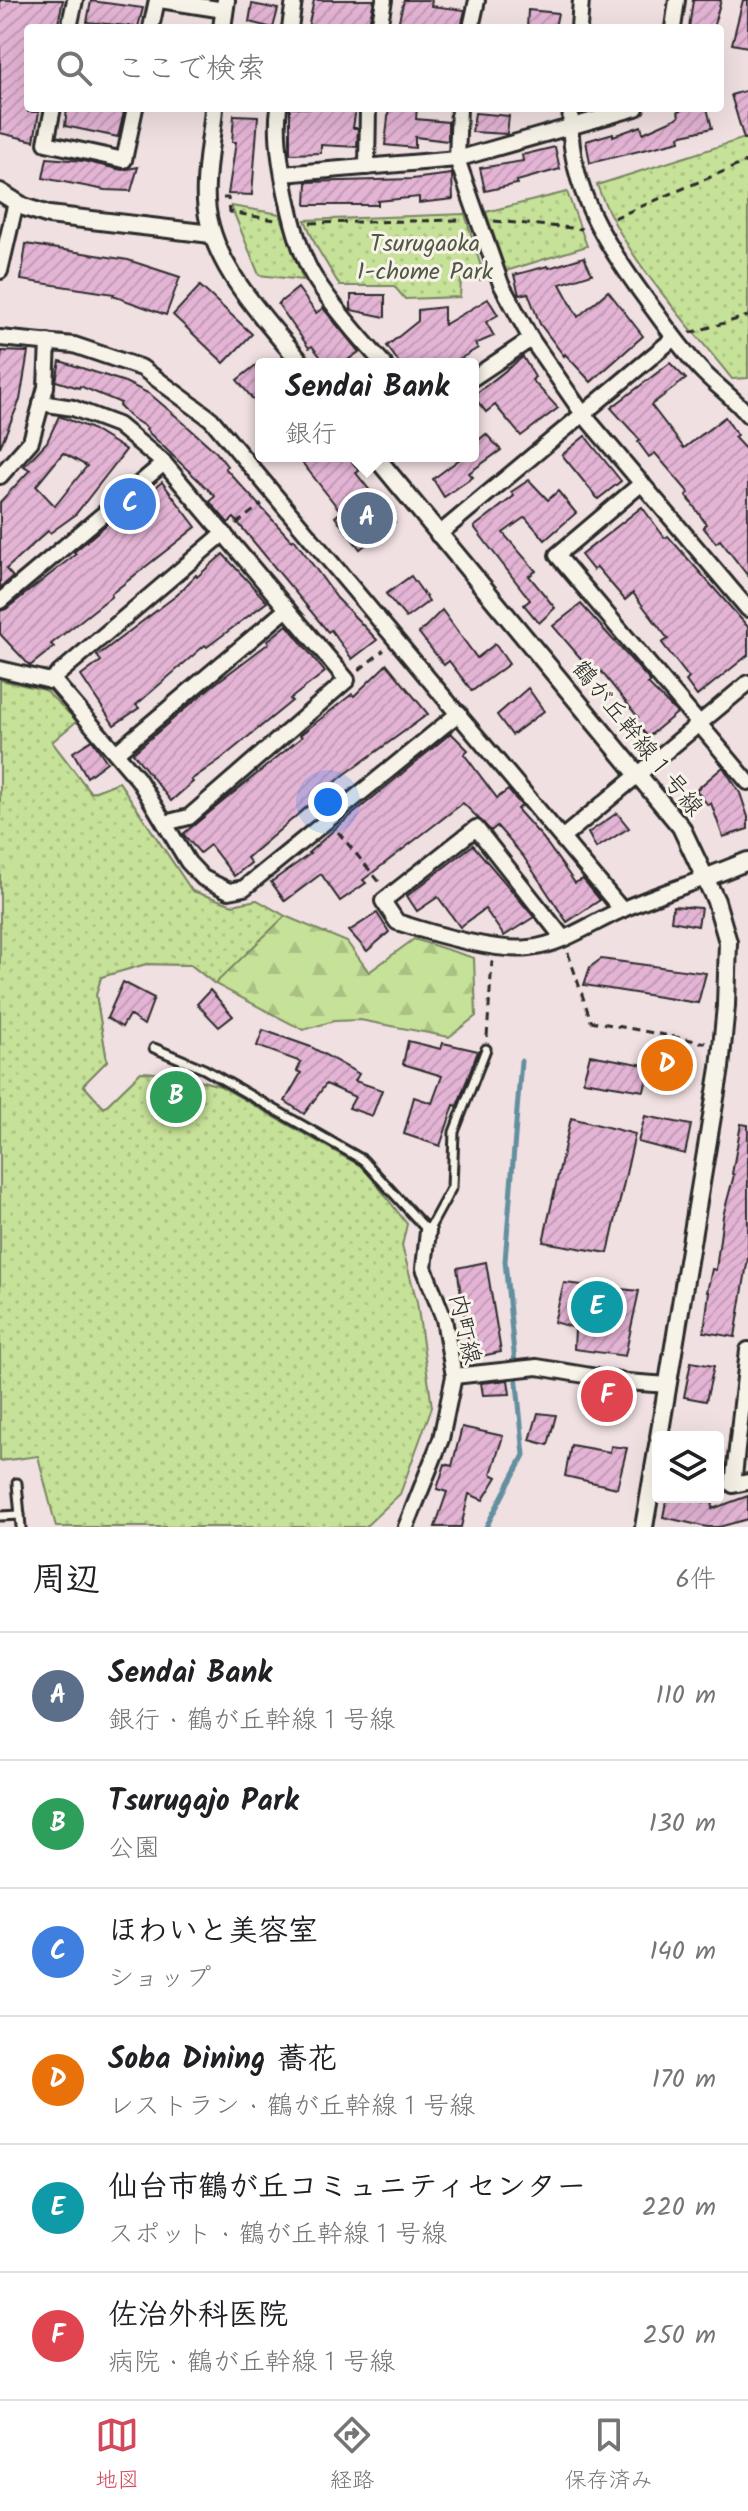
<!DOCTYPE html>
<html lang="ja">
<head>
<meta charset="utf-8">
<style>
  :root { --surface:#fff; --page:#f2f2f2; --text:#202124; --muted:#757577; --line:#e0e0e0; --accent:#d1495b }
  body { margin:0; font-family:Kalam,"Klee One",sans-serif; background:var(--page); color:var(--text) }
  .controls { position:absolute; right:24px; bottom:24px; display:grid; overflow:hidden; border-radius:8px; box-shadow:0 8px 32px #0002 }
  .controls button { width:72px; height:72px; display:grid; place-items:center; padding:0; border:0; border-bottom:2px solid var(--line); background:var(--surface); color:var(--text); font:40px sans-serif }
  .you { position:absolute; left:328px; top:802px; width:28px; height:28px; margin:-20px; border:6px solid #fff; border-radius:50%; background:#1a73e8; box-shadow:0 0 0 12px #1a73e833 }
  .badge { display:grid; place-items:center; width:52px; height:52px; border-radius:50%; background:var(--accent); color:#fff; font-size:26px; font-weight:700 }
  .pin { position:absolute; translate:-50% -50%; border:4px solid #fff; box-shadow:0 2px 8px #0006 }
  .popup { position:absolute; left:255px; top:358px; width:224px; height:104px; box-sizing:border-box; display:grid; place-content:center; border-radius:8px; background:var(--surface); filter:drop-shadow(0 2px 6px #0005); font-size:26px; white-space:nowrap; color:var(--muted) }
  .popup b { font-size:30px; color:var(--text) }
  .popup::after { content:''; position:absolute; left:50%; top:100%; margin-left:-16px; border:16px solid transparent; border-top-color:var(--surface) }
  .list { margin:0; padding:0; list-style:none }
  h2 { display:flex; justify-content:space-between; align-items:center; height:104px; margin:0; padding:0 32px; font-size:34px }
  h2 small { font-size:26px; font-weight:400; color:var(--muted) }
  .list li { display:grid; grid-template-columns:52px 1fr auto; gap:24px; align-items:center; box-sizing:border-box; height:128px; padding:0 32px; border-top:2px solid var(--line) }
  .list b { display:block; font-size:30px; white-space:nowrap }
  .list p { margin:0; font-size:26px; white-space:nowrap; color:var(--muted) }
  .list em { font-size:26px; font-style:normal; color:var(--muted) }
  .icon { flex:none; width:44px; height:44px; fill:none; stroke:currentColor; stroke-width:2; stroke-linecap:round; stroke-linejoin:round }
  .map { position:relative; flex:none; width:748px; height:1527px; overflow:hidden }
  .search { position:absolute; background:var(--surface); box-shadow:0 8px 32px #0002; left:24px; right:24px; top:24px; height:88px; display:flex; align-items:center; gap:20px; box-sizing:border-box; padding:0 28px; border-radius:8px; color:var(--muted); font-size:30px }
  .sheet { height:872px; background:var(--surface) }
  nav { display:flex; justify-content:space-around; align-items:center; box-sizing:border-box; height:112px; border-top:2px solid var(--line); background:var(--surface); font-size:22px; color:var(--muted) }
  nav a { display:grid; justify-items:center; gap:4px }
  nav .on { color:var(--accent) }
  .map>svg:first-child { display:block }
  .forest { fill:url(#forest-firs); stroke:#788662; stroke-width:2 }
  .park { fill:url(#park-dots); stroke:#788662; stroke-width:2 }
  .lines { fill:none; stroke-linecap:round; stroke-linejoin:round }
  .stream { stroke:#648f9f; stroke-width:5 }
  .building { fill:url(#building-hatch); stroke:#2b2b2b; stroke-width:2; fill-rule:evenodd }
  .service-casing { stroke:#2b2b2b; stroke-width:13 }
  .minor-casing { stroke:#2b2b2b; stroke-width:20 }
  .tertiary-casing { stroke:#2b2b2b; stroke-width:22 }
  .path { stroke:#2b2b2b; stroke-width:3; stroke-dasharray:8 6; stroke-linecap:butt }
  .service { stroke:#f7f3e8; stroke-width:7 }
  .minor { stroke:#f7f3e8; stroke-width:14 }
  .tertiary { stroke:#f7f3e8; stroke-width:16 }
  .labels { text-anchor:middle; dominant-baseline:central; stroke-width:6; stroke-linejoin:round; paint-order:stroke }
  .park-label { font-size:24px; fill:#525846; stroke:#f7f3e8 }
  .street-label { font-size:24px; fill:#2b2b2b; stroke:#f7f3e8 }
</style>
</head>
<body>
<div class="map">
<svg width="748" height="1527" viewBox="0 0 748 1527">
  <defs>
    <pattern id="forest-firs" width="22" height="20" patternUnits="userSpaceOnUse" patternTransform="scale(2)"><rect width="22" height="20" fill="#c6e198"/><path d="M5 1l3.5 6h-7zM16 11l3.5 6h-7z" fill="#aac183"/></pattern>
    <pattern id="park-dots" width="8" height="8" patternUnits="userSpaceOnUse" patternTransform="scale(2)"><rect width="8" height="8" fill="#c6e198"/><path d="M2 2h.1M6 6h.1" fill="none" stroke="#aac183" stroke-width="1.8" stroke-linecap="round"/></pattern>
    <pattern id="building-hatch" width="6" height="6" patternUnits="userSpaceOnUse" patternTransform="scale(2)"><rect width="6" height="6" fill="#e4b4d5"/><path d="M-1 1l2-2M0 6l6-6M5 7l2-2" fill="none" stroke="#c49bb7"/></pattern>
  </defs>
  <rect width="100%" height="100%" fill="#f1e0e2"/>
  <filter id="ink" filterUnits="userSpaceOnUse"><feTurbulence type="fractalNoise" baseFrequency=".0125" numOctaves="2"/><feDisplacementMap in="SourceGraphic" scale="16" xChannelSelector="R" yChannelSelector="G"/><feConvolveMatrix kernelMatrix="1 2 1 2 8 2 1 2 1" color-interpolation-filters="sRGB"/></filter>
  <g filter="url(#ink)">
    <path class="forest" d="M0 705 52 742 91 793 119 782 192 891 233 905 257 900 285 916 347 942 369 972 414 939 474 958 476 1016 449 1037 360 1020 334 1021 303 1030 215 984 191 965 146 964 101 977 96 995 107 1061 83 1085 104 1108 141 1072 180 1075 220 1086 0 1246Z"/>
    <g class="park">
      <path d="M748 137V378L732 379C683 317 625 259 597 185Z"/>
      <path d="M567 192 587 246 506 271 486 212Z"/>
      <path d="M231 206 280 214 303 280 259 275Z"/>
      <path d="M465 214 485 280H461L460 297 405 299 394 286H340L316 246 305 220Z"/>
      <path d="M0 680 45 690 77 721 52 742 91 793 119 782 192 891 233 905 257 900 285 916 215 984 191 965 146 964 101 977 96 995 107 1061 83 1085 104 1108 141 1072 180 1075 220 1086 364 1168 407 1224 402 1246 417 1302 432 1407 400 1494 365 1527H56L38 1456 0 1461Z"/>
    </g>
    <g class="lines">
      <path class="stream" d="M486 1527 524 1455 505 1261 521 1061"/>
    </g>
    <g class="building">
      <path d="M0 0H63L57 28H28V112H39L34 141 0 133Z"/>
      <path d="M314 0H374L368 28H308Z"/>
      <path d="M404 0H432L431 6 465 10 461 28H397Z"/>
      <path d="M693 0H721L713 28H689Z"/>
      <path d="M743 0H748V47L732 44Z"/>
      <path d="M91 1 143 8 138 27 87 22Z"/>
      <path d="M252 4 278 9 273 28 249 22Z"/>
      <path d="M528 10 558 13 555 28H527Z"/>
      <path d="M748 90V138L744 139 731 95Z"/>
      <path d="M67 108 124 112 118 137 65 126Z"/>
      <path d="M290 108H356L353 128H358L357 147 321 145V153L290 154Z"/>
      <path d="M389 108H417L416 119 448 122V141L415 137V148L385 145Z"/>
      <path d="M688 108H707L712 128 679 136 680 141 590 163 586 141 613 133V136L641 126 643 133 679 117 678 111Z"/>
      <path d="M475 113 509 116 507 134 472 132Z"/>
      <path d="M234 115 258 116 252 195 228 194 236 142H232Z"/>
      <path d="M555 147 560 169 517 181V184L485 191 480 168 523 161 522 155Z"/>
      <path d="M47 158 83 161 122 170 138 167 131 191 105 190 43 178Z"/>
      <path d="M452 174 453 199 419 203V197L378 201V205H306L307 182 412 179Z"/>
      <path d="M26 244 128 260 180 277 166 315 113 296 114 294 21 280Z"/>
      <path d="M584 257 592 274 560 284 578 317 608 291 643 336 591 382 565 354 564 356 540 324 528 293 519 295 514 275 548 266 549 268Z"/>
      <path d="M200 286 252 334 224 363 173 315Z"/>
      <path d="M298 288 316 313 323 308 359 352 342 364H326L312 346 309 348 278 304Z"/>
      <path d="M351 295H385V317L351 310Z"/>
      <path d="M488 299 498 315 486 322 494 336 475 344 478 348 451 364H400L387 346 418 321V310L444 307V325Z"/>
      <path d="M2 351 28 352 20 400 0 447V363Z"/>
      <path d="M523 357 535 377 532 380 558 408 521 436 495 405 486 412 473 396Z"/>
      <path d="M60 361 125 382 150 394 177 417 216 452 227 466 225 468 292 541 294 539 337 598 377 640 352 659 331 630 328 632 234 518 228 523 210 502 215 496 146 430 147 428 129 416 119 406 121 403 80 386 79 388 56 381Z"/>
      <path d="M261 361V409L237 380Z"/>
      <path d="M670 363 686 379 651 405 684 448 725 417 737 435 734 437 748 452V576L720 540 716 543 703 527 706 524 686 495 689 493 655 453 649 457 638 442 640 440 611 408Z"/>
      <path d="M59 416 90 428 126 450 75 515 50 533 48 531 6 569 13 577 0 588V502L30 470 24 466 47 442ZM63 453 87 466 55 506 36 486Z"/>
      <path d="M486 434 501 450 469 473 473 477 444 497 433 479 464 456H473V445Z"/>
      <path d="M585 436 621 481 598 499 562 455Z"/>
      <path d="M297 456H348L359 471 356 473 395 522 360 549 335 517 341 512Z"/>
      <path d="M529 480 548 500 558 491 576 513 545 540 525 517 503 533 536 571 529 576 555 608 539 623 524 605 530 600 474 527 514 496 511 492Z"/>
      <path d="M162 482 196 527 111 594 112 596 51 644 54 647 30 666 0 634V611L6 609 76 554 74 552 126 508 128 510Z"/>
      <path d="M642 507 665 538 668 536 748 627V655L697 696 686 681 689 678 662 643 668 639 633 593 625 600 597 567 593 570 581 555Z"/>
      <path d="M223 554 267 602 207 647 205 645 136 705 139 708 114 725 81 676 101 661 97 656 177 595 196 575 197 577Z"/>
      <path d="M411 576 429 601 406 618 386 594Z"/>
      <path d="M581 604 651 682 648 684 677 713 648 737 633 720 638 717 600 670 594 674 553 626Z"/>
      <path d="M442 610 477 658 495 644 509 664 472 691 449 661 444 665 419 633Z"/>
      <path d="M287 625 325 672 290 699 292 701 221 759 191 780 193 782 171 801 133 753 212 686 269 643 267 641Z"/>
      <path d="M387 664 428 714 344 775 247 858 251 863 234 876 210 845 200 853 183 834 302 737 300 735 352 694 354 696Z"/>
      <path d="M528 688 544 711 512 735 497 715Z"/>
      <path d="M451 733 468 750 464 754 497 798 508 790 522 806 517 809 543 838 575 883 583 879 600 900 567 922 523 856 497 826 491 831 463 803 363 880 366 883 340 901 321 874 285 901 271 882 310 854 308 853 336 828Z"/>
      <path d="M92 740 107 762 87 777 73 752Z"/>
      <path d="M723 767 740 793 748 817V829L723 837 711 803 708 805 696 790Z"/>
      <path d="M617 813 629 828 596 848 588 833Z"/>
      <path d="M473 845 534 917 504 936 485 909 460 927 438 897 417 911 407 896Z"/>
      <path d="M673 906 701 908 698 926 671 921Z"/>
      <path d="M377 913 389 932 367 951 349 931Z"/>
      <path d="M601 959 706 973 698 1003 584 985 590 967Z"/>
      <path d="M123 982 154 998 144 1025 129 1015 122 1027 107 1018Z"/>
      <path d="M210 990 233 1016 219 1027 197 1004Z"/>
      <path d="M263 1030 311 1047 359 1074 355 1081 382 1090 372 1116 349 1108 355 1097 326 1084 304 1114 285 1101 301 1073 297 1071 301 1062 257 1046Z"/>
      <path d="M408 1041 441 1049 443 1043 478 1051 457 1106 454 1105 440 1146 404 1134 414 1097 432 1103 442 1076 403 1064Z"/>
      <path d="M672 1048 695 1052 689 1083 667 1080Z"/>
      <path d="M590 1055 650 1066 644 1091 583 1081Z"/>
      <path d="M645 1116 691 1125 685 1154 638 1142Z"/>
      <path d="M571 1118 635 1134 608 1253 543 1242Z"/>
      <path d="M741 1124 748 1125V1258L735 1337 704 1332 709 1292H707L712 1269 716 1270 723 1216 734 1175 732 1174Z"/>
      <path d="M486 1262 501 1352 471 1358 457 1268Z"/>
      <path d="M564 1283 639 1291 625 1356 574 1349 575 1328 554 1322Z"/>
      <path d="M691 1362 714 1366 706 1401 684 1397Z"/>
      <path d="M508 1380 510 1394 483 1395 481 1383Z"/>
      <path d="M538 1413 556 1415 548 1445 530 1440Z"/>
      <path d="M462 1427 503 1436 491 1474 497 1477 483 1500 469 1494 461 1527H435L447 1492 437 1489 445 1464 452 1466Z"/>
      <path d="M571 1445 610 1452 611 1446 627 1448 617 1488 565 1476Z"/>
      <path d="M748 1496V1519L719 1527H707L663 1517 667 1497H684V1499L713 1503 712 1509Z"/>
    </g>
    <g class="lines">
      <defs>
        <g id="service">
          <path d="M154 1048 204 1069 363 1160 428 1231 452 1187 454 1132 486 1049"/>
          <path d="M17 1483 21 1527"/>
          <path d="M0 1516 20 1515"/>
        </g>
        <g id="minor">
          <path d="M160 0 224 10"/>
          <path d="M69 28 75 0"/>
          <path d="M151 28 157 0"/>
          <path d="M290 28 294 0"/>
          <path d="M379 28 384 0"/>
          <path d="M471 28 477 0"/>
          <path d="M579 28 581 0"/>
          <path d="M673 28 677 0"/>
          <path d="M53 108 46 143 124 160 135 108"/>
          <path d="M279 108C273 147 293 243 314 277 334 308 359 337 384 364"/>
          <path d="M459 108 457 159 501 284 531 339"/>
          <path d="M571 108C565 185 607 247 651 306 668 329 684 353 704 373 719 388 735 399 748 415"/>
          <path d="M367 167 368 108"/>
          <path d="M283 174 457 159 636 108"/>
          <path d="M0 271 16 202"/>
          <path d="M0 338 74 345 142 368 211 419 622 910"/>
          <path d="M473 378 531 339 583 414 748 609"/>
          <path d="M41 403 73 408 118 425 164 463 347 680 189 817 165 823"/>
          <path d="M0 476 31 441 46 387 48 342"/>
          <path d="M642 483 557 555 748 782"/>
          <path d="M438 535 674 338"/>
          <path d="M0 601 164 463"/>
          <path d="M0 669 55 682 138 779 188 862 203 878 229 891 244 888 459 713"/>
          <path d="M50 681 224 533"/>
          <path d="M117 752 287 609"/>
          <path d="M562 838 748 683"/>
          <path d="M563 938 476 828 383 901 397 922C431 933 495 952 529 948 561 945 590 924 619 911 647 898 676 889 705 878"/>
          <path d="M748 1350 733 1485 748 1482"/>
          <path d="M454 1376 537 1367 627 1382 668 1385"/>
          <path d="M406 1527 441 1439 454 1376 444 1319 424 1268 428 1231"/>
        </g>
        <g id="tertiary">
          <path d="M222 28 226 0"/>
          <path d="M214 108C212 138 204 171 206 201 210 265 264 317 302 364"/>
          <path d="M0 192 24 207 49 215 211 234"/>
          <path d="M375 456 681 827 716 901 728 942 726 1006 720 1068 659 1437"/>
          <path d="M705 878 748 861"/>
          <path d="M644 1527 658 1445"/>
        </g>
      </defs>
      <use href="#service" class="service-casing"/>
      <use href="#minor" class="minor-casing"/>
      <use href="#tertiary" class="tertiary-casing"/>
      <g class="path">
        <path d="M223 198H228L230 212 275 220"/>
        <path d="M614 218 748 161"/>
        <path d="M494 221 582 229"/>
        <path d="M310 223 463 220"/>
        <path d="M690 333 748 316"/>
        <path d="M236 524 262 504"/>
        <path d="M359 670 384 650"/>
        <path d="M338 832 382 885"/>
        <path d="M568 953 591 1021 706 1043"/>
        <path d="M487 1037 492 961"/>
      </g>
      <use href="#service" class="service"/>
      <use href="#minor" class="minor"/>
      <use href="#tertiary" class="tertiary"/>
    </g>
  </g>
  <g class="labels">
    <g class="park-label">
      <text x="425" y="244">Tsurugaoka<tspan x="425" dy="28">1-chome Park</tspan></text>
    </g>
    <g class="street-label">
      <text transform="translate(637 739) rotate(51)">鶴が丘幹線１号線</text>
      <text transform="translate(464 1329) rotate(77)">内町線</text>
    </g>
  </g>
</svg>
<div class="controls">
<button><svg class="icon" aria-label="layers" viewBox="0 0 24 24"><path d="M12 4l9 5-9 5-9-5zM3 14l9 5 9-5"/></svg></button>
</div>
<div class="you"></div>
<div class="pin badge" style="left:367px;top:518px;background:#5c6f8a">A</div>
<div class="popup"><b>Sendai Bank</b>銀行</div>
<div class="pin badge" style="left:176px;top:1097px;background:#2e9e5b">B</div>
<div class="pin badge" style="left:130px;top:504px;background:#3f7fe0">C</div>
<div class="pin badge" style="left:667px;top:1065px;background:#e8710a">D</div>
<div class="pin badge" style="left:597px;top:1307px;background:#0f9aa8">E</div>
<div class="pin badge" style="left:607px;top:1396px;background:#e0444e">F</div>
<div class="search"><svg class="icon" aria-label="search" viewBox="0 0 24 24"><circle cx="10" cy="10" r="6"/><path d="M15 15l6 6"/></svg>ここで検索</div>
</div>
<section class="sheet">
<h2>周辺<small>6件</small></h2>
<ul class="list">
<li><span class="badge" style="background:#5c6f8a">A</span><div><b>Sendai Bank</b><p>銀行 · 鶴が丘幹線１号線</p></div><em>110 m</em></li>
<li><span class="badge" style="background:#2e9e5b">B</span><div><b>Tsurugajo Park</b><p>公園</p></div><em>130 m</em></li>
<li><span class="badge" style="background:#3f7fe0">C</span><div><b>ほわいと美容室</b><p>ショップ</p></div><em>140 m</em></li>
<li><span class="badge" style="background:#e8710a">D</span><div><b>Soba Dining 蕎花</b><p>レストラン · 鶴が丘幹線１号線</p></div><em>170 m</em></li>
<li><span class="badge" style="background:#0f9aa8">E</span><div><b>仙台市鶴が丘コミュニティセンター</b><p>スポット · 鶴が丘幹線１号線</p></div><em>220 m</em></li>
<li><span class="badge" style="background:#e0444e">F</span><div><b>佐治外科医院</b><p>病院 · 鶴が丘幹線１号線</p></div><em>250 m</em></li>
</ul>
</section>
<nav>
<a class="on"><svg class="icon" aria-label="map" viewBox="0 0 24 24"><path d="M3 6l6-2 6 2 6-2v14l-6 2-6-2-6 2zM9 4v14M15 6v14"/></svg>地図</a>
<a><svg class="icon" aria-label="directions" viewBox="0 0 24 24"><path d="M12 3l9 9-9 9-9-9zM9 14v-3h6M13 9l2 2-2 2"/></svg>経路</a>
<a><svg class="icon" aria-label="saved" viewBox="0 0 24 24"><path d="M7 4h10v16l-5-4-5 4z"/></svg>保存済み</a>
</nav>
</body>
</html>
